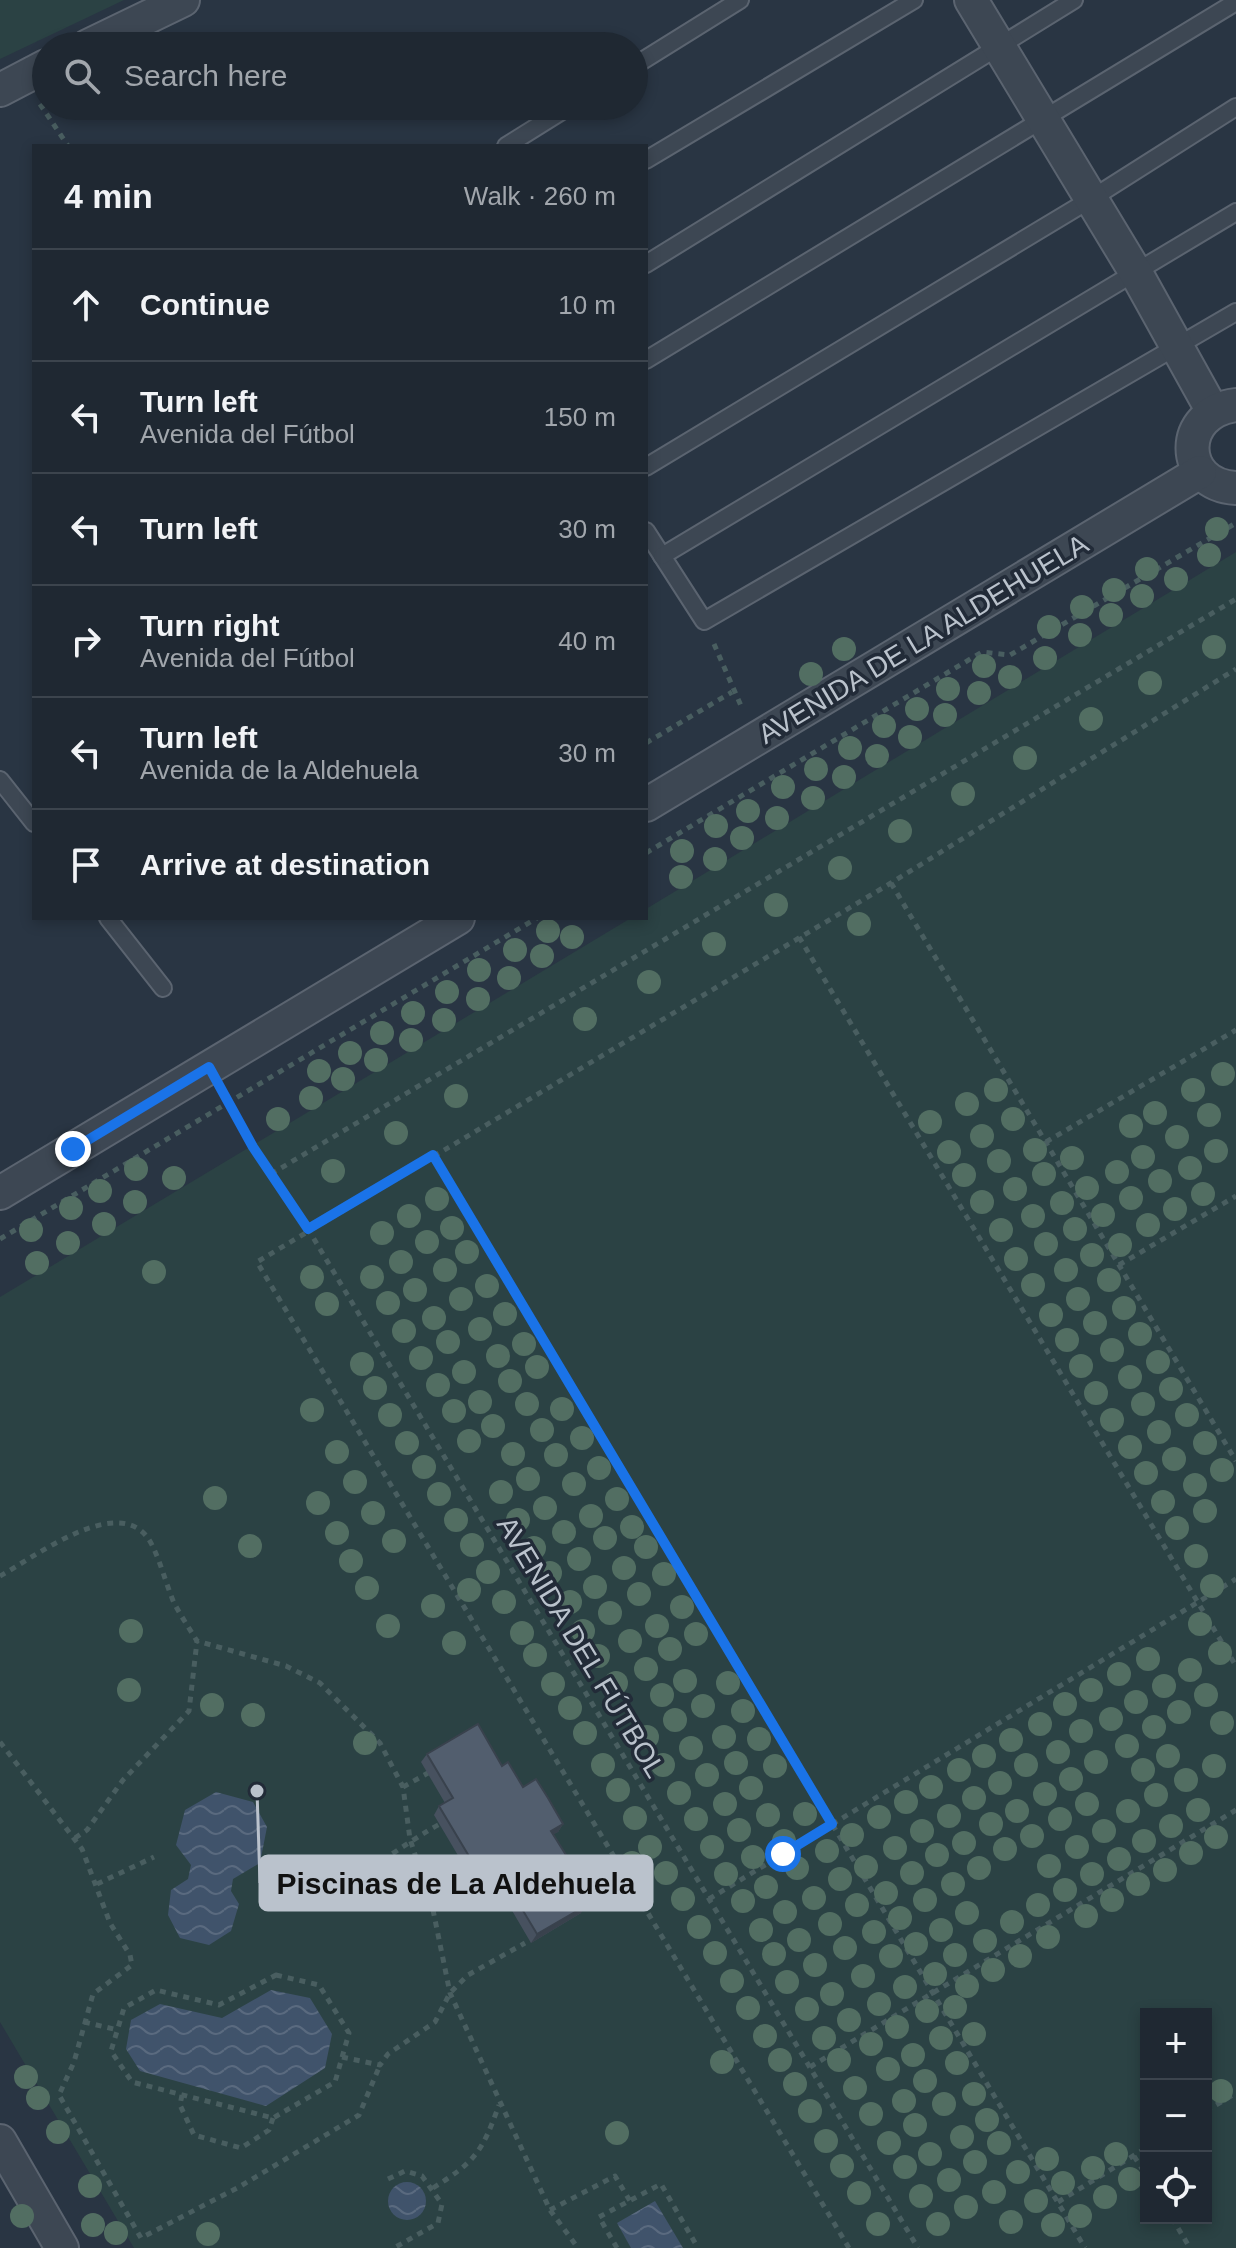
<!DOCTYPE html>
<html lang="en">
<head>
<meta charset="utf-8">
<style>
  :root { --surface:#1f2832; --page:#2c343e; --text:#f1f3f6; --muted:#a1a6ac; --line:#3c444d }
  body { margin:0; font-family:Arial,sans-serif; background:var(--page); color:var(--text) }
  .controls { position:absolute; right:24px; bottom:24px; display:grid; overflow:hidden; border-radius:0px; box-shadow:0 4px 12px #0003 }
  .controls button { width:72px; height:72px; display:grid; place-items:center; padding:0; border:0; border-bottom:2px solid var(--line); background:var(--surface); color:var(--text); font:40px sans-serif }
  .stop { position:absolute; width:24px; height:24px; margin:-18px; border:6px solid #1a73e8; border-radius:50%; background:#fff }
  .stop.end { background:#1a73e8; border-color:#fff; box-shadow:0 2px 8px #0008 }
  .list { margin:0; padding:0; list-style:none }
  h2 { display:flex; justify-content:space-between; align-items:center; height:104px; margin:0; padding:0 32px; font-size:34px }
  h2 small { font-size:26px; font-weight:400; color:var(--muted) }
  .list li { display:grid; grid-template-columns:52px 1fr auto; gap:24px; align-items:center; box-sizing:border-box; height:112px; padding:0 32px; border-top:2px solid var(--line) }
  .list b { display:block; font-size:30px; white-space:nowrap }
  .list p { margin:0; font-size:26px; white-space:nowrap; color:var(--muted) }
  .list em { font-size:26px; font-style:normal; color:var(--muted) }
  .icon { flex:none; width:44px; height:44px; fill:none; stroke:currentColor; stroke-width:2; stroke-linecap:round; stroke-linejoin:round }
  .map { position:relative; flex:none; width:1236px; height:2248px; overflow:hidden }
  .search { position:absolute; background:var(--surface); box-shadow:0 4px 12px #0003; left:32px; top:32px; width:616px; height:88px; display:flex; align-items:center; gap:20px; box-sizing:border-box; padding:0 28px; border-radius:44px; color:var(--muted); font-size:30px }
  .panel { position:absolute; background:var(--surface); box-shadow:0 4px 12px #0003; left:32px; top:144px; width:616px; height:776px; border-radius:0px }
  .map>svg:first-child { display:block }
  .green { fill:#2b4244; fill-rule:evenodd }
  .water { fill:url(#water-waves) }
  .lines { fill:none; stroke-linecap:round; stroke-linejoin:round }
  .lane-casing { stroke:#5b6470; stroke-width:20 }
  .street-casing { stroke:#5b6470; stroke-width:36 }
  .path { stroke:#495e60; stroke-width:5; stroke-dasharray:6 6; stroke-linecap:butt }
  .lane { stroke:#3d4753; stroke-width:16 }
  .street { stroke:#3d4753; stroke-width:32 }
  .tree { fill:#526e62 }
  .wall { fill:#47515f }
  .shaded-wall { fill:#39424d }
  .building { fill:#525e6e; stroke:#39424d; stroke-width:2 }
  .route { stroke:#1a73e8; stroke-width:10 }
  .labels { text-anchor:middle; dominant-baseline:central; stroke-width:7; stroke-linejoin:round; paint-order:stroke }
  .street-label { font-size:28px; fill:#bac2cc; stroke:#222b38 }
  .leader { fill:none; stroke:#bac2cc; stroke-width:3 }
  .callout-dot { fill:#bac2cc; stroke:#222b38; stroke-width:3 }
  .callout { fill:#bac2cc; stroke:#bac2cc; stroke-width:3 }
  .callout-label { font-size:30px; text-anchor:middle; font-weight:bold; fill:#111 }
</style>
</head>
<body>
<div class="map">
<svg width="1236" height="2248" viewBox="0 0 1236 2248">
  <defs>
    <pattern id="water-waves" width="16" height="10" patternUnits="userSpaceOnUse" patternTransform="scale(2)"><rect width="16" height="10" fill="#40536b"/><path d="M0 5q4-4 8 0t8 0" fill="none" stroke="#5a6a7f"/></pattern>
  </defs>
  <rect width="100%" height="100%" fill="#293543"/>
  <g class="green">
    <path d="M0 0H124L0 59Z"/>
    <path d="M1236 552V2248H134L0 2022V1297L631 918H646V909ZM1146 2014H1206V2218H1146Z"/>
  </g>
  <g class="water">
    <path d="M216 1792 253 1802 267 1827 260 1863 233 1879 231 1891 239 1904 231 1931 209 1945 180 1938 168 1915 171 1890 188 1879 191 1865 176 1845 185 1810Z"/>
    <path d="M271 1990 310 1998 332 2034 325 2068 266 2106 140 2071 126 2049 131 2020 160 2004 222 2018Z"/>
    <circle cx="407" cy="2201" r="19"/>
    <path d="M655 2201 683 2248H631L617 2223Z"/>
  </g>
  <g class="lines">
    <defs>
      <g id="lane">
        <path d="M634 66 740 0"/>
        <path d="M506 146 570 106"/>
        <path d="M646 160 914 0"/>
        <path d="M646 264 1074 0"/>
        <path d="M646 360 1236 2"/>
        <path d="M646 467 1091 199 1236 107"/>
        <path d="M646 531 704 621 1236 312"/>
        <path d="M662 556 1236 212"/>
        <path d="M0 780 34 823"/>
        <path d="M108 918 163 988"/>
      </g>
      <g id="street">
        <path d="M971 0 1136 273 1212 410"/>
        <path d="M88 46 183 0"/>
        <path d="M0 90 46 66"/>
        <path d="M1236 405C1178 412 1178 485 1236 488"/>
        <path d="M646 805 1200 472"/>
        <path d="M0 1193 458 918"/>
        <path d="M0 2141 62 2248"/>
      </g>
    </defs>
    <use href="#lane" class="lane-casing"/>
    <use href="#street" class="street-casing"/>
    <g class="path">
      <path d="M40 104 68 146"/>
      <path d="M714 644 742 708"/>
      <path d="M646 743 732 692"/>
      <path d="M646 853 982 652 1010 655 1236 523"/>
      <path d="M891 883 1236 1461"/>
      <path d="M799 937 1236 1666"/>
      <path d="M225 1096 253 1147 308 1229 918 2248"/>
      <path d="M1046 1142 1236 1030"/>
      <path d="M433 1155 1085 2248"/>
      <path d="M271 1174 1236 599"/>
      <path d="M0 1239 537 918"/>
      <path d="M1119 1265 1236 1196"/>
      <path d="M0 1576C35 1557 124 1488 152 1545 161 1563 166 1584 174 1603 181 1616 189 1628 197 1641L286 1666 320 1683 380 1743 403 1787 410 1839 433 1910 450 1993 550 2210 578 2248"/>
      <path d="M0 1742 82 1849 110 1923 130 1955 132 1965 93 1994 74 2062 59 2095 141 2238 239 2187 359 2115 380 2065"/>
      <path d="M403 1787 428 1773"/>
      <path d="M75 1838 87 1830 123 1780 189 1711 197 1641"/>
      <path d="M97 1884 154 1857"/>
      <path d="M274 1892C284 1894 300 1901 310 1900 333 1898 410 1839 440 1824"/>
      <path d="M709 1899 1236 1579"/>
      <path d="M433 1910 476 1886"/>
      <path d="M276 1975 319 1985 349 2033 335 2082 273 2118 132 2082 111 2051 124 2008 156 1990 219 2005Z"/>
      <path d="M84 2022 118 2030"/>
      <path d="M342 2057 380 2065 388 2054 435 2022 450 1993 468 1975 525 1943"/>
      <path d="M810 2067 1236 1810"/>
      <path d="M182 2095 180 2105 194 2135 241 2148 269 2130 273 2118"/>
      <path d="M1206 2111 1236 2093"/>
      <path d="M1134 2156 1146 2175"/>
      <path d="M388 2179 405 2171 422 2176 442 2204 438 2223 394 2248"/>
      <path d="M433 2188C476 2161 482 2152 499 2105"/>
      <path d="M1058 2202 1146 2148"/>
      <path d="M550 2210 615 2176 630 2201"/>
      <path d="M1172 2218 1190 2248"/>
      <path d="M617 2248 599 2217 661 2184 698 2248"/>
      <path d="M849 2248 257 1262 891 883 1236 669"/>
    </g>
    <use href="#lane" class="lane"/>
    <use href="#street" class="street"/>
  </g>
  <g class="tree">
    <circle cx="1217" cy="529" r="12"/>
    <circle cx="1209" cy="555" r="12"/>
    <circle cx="1147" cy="569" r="12"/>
    <circle cx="1176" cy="579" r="12"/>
    <circle cx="1114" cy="590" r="12"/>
    <circle cx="1142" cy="596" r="12"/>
    <circle cx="1082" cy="607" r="12"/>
    <circle cx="1111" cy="615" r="12"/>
    <circle cx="1049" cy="627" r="12"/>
    <circle cx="1080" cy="635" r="12"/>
    <circle cx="1214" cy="647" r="12"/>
    <circle cx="844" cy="649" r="12"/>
    <circle cx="1045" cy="658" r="12"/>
    <circle cx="984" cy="666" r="12"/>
    <circle cx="811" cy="674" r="12"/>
    <circle cx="1010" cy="677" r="12"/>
    <circle cx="1150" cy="683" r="12"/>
    <circle cx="948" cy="689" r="12"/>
    <circle cx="979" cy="693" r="12"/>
    <circle cx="917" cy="709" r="12"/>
    <circle cx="945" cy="715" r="12"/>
    <circle cx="1091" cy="719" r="12"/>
    <circle cx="884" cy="726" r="12"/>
    <circle cx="910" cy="737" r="12"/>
    <circle cx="850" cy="748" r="12"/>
    <circle cx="877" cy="756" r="12"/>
    <circle cx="1025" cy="758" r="12"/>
    <circle cx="816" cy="769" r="12"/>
    <circle cx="844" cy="777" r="12"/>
    <circle cx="783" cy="787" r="12"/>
    <circle cx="963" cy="794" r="12"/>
    <circle cx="813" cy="798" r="12"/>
    <circle cx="748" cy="811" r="12"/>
    <circle cx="777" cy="818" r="12"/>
    <circle cx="716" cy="826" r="12"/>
    <circle cx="900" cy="831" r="12"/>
    <circle cx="742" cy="838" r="12"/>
    <circle cx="682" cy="851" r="12"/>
    <circle cx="715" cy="859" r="12"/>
    <circle cx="840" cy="868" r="12"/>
    <circle cx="681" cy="877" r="12"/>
    <circle cx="776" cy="905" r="12"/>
    <circle cx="859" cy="924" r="12"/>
    <circle cx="548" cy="931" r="12"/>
    <circle cx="572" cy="937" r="12"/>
    <circle cx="714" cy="944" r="12"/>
    <circle cx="515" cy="950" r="12"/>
    <circle cx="542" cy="956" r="12"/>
    <circle cx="479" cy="970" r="12"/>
    <circle cx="509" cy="978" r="12"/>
    <circle cx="649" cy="982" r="12"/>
    <circle cx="447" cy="992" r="12"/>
    <circle cx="478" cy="999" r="12"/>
    <circle cx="413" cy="1013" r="12"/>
    <circle cx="585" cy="1019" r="12"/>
    <circle cx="444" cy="1020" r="12"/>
    <circle cx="382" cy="1033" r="12"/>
    <circle cx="411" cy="1040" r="12"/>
    <circle cx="350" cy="1053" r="12"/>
    <circle cx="376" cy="1060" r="12"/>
    <circle cx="319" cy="1071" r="12"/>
    <circle cx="1223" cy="1074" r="12"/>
    <circle cx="343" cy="1079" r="12"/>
    <circle cx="996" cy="1090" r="12"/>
    <circle cx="1193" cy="1090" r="12"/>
    <circle cx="456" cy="1096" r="12"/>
    <circle cx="311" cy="1098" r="12"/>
    <circle cx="967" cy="1104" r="12"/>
    <circle cx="1155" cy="1113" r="12"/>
    <circle cx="1209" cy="1115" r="12"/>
    <circle cx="278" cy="1119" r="12"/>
    <circle cx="1013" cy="1119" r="12"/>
    <circle cx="930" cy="1122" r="12"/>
    <circle cx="1131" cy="1126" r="12"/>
    <circle cx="396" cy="1133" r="12"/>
    <circle cx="982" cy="1136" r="12"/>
    <circle cx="1177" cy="1137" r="12"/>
    <circle cx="1035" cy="1150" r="12"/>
    <circle cx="1216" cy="1151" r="12"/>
    <circle cx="949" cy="1152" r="12"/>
    <circle cx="1143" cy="1157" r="12"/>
    <circle cx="1072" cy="1158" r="12"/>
    <circle cx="999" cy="1161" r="12"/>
    <circle cx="1190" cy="1168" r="12"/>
    <circle cx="136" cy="1169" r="12"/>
    <circle cx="333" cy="1171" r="12"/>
    <circle cx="1117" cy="1172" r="12"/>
    <circle cx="1044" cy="1174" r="12"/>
    <circle cx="964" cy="1175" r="12"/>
    <circle cx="174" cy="1178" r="12"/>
    <circle cx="1160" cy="1181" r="12"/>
    <circle cx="1087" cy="1188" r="12"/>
    <circle cx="1015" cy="1189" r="12"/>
    <circle cx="100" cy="1191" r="12"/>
    <circle cx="1203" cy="1194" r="12"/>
    <circle cx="1131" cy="1198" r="12"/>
    <circle cx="437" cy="1199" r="12"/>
    <circle cx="135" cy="1202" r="12"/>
    <circle cx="982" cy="1202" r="12"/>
    <circle cx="1062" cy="1203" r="12"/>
    <circle cx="71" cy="1208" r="12"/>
    <circle cx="1175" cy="1209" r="12"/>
    <circle cx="1103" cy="1215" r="12"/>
    <circle cx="409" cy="1216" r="12"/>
    <circle cx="1033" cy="1216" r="12"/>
    <circle cx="104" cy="1224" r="12"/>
    <circle cx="1148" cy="1225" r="12"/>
    <circle cx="452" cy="1228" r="12"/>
    <circle cx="1075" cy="1229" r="12"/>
    <circle cx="31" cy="1230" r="12"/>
    <circle cx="1001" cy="1230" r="12"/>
    <circle cx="382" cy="1233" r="12"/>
    <circle cx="427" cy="1242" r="12"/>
    <circle cx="68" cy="1243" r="12"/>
    <circle cx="1046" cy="1244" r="12"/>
    <circle cx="1120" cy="1245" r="12"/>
    <circle cx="467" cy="1252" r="12"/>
    <circle cx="1092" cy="1255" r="12"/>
    <circle cx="1016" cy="1259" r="12"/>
    <circle cx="401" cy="1262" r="12"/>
    <circle cx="37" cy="1263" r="12"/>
    <circle cx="445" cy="1270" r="12"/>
    <circle cx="1066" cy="1270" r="12"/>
    <circle cx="154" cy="1272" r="12"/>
    <circle cx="312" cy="1277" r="12"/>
    <circle cx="372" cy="1277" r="12"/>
    <circle cx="1109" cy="1280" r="12"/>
    <circle cx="1033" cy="1285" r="12"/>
    <circle cx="487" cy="1286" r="12"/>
    <circle cx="415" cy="1290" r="12"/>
    <circle cx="461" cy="1299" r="12"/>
    <circle cx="1078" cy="1299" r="12"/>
    <circle cx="388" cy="1303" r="12"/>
    <circle cx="327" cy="1304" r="12"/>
    <circle cx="1124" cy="1308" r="12"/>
    <circle cx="505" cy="1314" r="12"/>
    <circle cx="1051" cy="1315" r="12"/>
    <circle cx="434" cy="1318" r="12"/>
    <circle cx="1095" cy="1323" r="12"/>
    <circle cx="480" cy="1329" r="12"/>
    <circle cx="404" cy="1331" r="12"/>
    <circle cx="1140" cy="1334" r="12"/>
    <circle cx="1067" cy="1340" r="12"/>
    <circle cx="448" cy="1342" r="12"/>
    <circle cx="524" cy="1344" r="12"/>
    <circle cx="1112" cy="1350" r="12"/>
    <circle cx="498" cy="1356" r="12"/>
    <circle cx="421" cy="1358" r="12"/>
    <circle cx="1158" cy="1362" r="12"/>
    <circle cx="362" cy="1364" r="12"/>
    <circle cx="1081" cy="1366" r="12"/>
    <circle cx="537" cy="1367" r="12"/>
    <circle cx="464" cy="1372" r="12"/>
    <circle cx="1130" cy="1377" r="12"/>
    <circle cx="510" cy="1381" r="12"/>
    <circle cx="438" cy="1385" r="12"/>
    <circle cx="375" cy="1388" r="12"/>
    <circle cx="1171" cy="1389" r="12"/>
    <circle cx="1096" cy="1393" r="12"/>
    <circle cx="480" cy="1402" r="12"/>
    <circle cx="527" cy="1404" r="12"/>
    <circle cx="1143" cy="1404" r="12"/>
    <circle cx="562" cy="1409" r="12"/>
    <circle cx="312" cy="1410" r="12"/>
    <circle cx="454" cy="1411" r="12"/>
    <circle cx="390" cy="1415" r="12"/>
    <circle cx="1187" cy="1415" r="12"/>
    <circle cx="1112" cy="1420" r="12"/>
    <circle cx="493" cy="1426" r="12"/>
    <circle cx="542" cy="1430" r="12"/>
    <circle cx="1159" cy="1432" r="12"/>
    <circle cx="582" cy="1438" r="12"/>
    <circle cx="469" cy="1441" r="12"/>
    <circle cx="407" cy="1443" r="12"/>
    <circle cx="1205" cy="1443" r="12"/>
    <circle cx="1130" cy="1447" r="12"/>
    <circle cx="337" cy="1452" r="12"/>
    <circle cx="513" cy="1454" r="12"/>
    <circle cx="556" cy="1455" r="12"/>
    <circle cx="1174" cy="1459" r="12"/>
    <circle cx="424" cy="1467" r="12"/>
    <circle cx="599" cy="1468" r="12"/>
    <circle cx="1222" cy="1470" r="12"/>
    <circle cx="1146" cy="1473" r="12"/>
    <circle cx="528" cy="1479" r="12"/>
    <circle cx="355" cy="1482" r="12"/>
    <circle cx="574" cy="1484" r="12"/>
    <circle cx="1195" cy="1485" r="12"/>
    <circle cx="501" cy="1492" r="12"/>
    <circle cx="439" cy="1494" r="12"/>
    <circle cx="215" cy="1498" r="12"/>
    <circle cx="617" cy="1499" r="12"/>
    <circle cx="1163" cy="1502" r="12"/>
    <circle cx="318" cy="1503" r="12"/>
    <circle cx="545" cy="1508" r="12"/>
    <circle cx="1205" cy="1511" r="12"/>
    <circle cx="373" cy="1513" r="12"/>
    <circle cx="591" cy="1516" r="12"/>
    <circle cx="456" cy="1520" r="12"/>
    <circle cx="518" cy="1520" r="12"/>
    <circle cx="632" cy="1527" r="12"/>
    <circle cx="1177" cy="1528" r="12"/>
    <circle cx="564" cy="1532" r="12"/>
    <circle cx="337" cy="1533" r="12"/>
    <circle cx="605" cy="1538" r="12"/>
    <circle cx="394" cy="1541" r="12"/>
    <circle cx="472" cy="1545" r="12"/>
    <circle cx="250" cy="1546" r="12"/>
    <circle cx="646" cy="1547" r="12"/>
    <circle cx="534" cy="1548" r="12"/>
    <circle cx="1196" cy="1556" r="12"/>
    <circle cx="579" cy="1559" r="12"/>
    <circle cx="351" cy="1561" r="12"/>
    <circle cx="624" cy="1568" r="12"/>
    <circle cx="488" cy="1572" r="12"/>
    <circle cx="550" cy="1573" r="12"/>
    <circle cx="664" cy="1574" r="12"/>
    <circle cx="1212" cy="1586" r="12"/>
    <circle cx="595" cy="1587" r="12"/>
    <circle cx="367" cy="1588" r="12"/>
    <circle cx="469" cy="1590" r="12"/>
    <circle cx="639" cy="1594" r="12"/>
    <circle cx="504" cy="1602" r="12"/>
    <circle cx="570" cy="1602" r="12"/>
    <circle cx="433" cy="1606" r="12"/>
    <circle cx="682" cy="1607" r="12"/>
    <circle cx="610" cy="1613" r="12"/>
    <circle cx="1200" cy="1624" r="12"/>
    <circle cx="388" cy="1626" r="12"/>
    <circle cx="657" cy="1626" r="12"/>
    <circle cx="131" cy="1631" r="12"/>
    <circle cx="583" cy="1631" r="12"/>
    <circle cx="522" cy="1633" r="12"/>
    <circle cx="696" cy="1634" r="12"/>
    <circle cx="630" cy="1641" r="12"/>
    <circle cx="454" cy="1643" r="12"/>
    <circle cx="670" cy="1649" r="12"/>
    <circle cx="1220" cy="1653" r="12"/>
    <circle cx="535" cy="1655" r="12"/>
    <circle cx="598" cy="1656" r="12"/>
    <circle cx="1148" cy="1659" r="12"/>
    <circle cx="646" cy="1669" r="12"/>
    <circle cx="1190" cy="1670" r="12"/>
    <circle cx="1119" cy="1674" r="12"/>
    <circle cx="685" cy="1681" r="12"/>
    <circle cx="616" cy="1683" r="12"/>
    <circle cx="728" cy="1683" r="12"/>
    <circle cx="553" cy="1684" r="12"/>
    <circle cx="1164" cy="1686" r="12"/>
    <circle cx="129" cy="1690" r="12"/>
    <circle cx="1091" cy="1690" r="12"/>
    <circle cx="662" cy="1695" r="12"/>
    <circle cx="1206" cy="1695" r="12"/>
    <circle cx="1136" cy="1702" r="12"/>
    <circle cx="1065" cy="1704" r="12"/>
    <circle cx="212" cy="1705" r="12"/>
    <circle cx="703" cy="1706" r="12"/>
    <circle cx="570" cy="1708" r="12"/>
    <circle cx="743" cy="1711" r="12"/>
    <circle cx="1179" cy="1712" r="12"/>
    <circle cx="253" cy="1715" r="12"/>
    <circle cx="1111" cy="1719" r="12"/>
    <circle cx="675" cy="1720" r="12"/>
    <circle cx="1222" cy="1723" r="12"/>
    <circle cx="1040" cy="1724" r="12"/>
    <circle cx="1154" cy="1727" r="12"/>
    <circle cx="1081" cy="1731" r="12"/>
    <circle cx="585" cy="1733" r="12"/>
    <circle cx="647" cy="1737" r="12"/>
    <circle cx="724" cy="1737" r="12"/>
    <circle cx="759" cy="1739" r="12"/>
    <circle cx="1011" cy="1740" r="12"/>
    <circle cx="365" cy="1743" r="12"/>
    <circle cx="1127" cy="1746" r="12"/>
    <circle cx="691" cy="1748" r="12"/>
    <circle cx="1058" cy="1752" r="12"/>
    <circle cx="984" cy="1756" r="12"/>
    <circle cx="1168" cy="1756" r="12"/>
    <circle cx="1096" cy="1762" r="12"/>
    <circle cx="736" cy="1763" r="12"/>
    <circle cx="603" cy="1765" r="12"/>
    <circle cx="663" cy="1765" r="12"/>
    <circle cx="1026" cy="1765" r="12"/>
    <circle cx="775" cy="1766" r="12"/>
    <circle cx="1214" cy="1766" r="12"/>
    <circle cx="959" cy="1770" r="12"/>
    <circle cx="1143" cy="1770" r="12"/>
    <circle cx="707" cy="1775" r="12"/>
    <circle cx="1071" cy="1779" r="12"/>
    <circle cx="1186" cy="1780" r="12"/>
    <circle cx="1000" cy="1783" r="12"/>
    <circle cx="931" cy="1787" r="12"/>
    <circle cx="751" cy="1788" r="12"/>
    <circle cx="618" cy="1790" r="12"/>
    <circle cx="679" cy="1793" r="12"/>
    <circle cx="1045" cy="1794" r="12"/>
    <circle cx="1156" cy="1795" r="12"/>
    <circle cx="974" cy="1798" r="12"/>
    <circle cx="906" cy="1802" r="12"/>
    <circle cx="725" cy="1804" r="12"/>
    <circle cx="1087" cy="1804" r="12"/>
    <circle cx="1198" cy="1810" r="12"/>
    <circle cx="1017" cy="1811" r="12"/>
    <circle cx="1128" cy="1811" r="12"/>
    <circle cx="805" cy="1814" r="12"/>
    <circle cx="768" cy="1815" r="12"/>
    <circle cx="949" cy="1816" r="12"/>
    <circle cx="879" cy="1817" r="12"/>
    <circle cx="635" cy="1818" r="12"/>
    <circle cx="696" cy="1819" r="12"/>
    <circle cx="1060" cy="1819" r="12"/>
    <circle cx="991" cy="1824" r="12"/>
    <circle cx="1171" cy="1826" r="12"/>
    <circle cx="739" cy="1830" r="12"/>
    <circle cx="922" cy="1831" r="12"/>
    <circle cx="1104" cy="1831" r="12"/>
    <circle cx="852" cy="1835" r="12"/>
    <circle cx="1032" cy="1836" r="12"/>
    <circle cx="1216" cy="1837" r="12"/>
    <circle cx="784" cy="1841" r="12"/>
    <circle cx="1144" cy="1841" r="12"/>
    <circle cx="964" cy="1843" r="12"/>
    <circle cx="650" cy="1847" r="12"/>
    <circle cx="712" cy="1847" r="12"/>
    <circle cx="1077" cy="1847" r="12"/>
    <circle cx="895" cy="1848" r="12"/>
    <circle cx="1005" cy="1849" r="12"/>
    <circle cx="827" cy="1851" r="12"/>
    <circle cx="1191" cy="1853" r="12"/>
    <circle cx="937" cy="1855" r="12"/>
    <circle cx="753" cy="1857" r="12"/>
    <circle cx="1119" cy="1859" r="12"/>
    <circle cx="632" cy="1863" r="12"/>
    <circle cx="1049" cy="1866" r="12"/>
    <circle cx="866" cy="1867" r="12"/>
    <circle cx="797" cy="1868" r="12"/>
    <circle cx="979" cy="1868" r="12"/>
    <circle cx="1165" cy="1870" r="12"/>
    <circle cx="666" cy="1873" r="12"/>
    <circle cx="912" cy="1873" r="12"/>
    <circle cx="726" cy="1874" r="12"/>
    <circle cx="1092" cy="1874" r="12"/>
    <circle cx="840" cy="1879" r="12"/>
    <circle cx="953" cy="1884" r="12"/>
    <circle cx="1138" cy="1884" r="12"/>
    <circle cx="766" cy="1887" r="12"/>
    <circle cx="1065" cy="1890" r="12"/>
    <circle cx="886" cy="1893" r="12"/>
    <circle cx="814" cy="1898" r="12"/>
    <circle cx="683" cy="1899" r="12"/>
    <circle cx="925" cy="1900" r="12"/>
    <circle cx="1112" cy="1900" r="12"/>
    <circle cx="743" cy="1901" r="12"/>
    <circle cx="857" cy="1905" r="12"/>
    <circle cx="1038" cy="1905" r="12"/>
    <circle cx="785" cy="1912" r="12"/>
    <circle cx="967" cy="1913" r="12"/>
    <circle cx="1086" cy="1916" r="12"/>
    <circle cx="900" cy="1918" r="12"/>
    <circle cx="1012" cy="1922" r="12"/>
    <circle cx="830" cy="1924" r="12"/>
    <circle cx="699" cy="1927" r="12"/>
    <circle cx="761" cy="1930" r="12"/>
    <circle cx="941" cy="1930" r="12"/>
    <circle cx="874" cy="1932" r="12"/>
    <circle cx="1048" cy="1937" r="12"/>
    <circle cx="799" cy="1940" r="12"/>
    <circle cx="985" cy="1941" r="12"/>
    <circle cx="916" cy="1944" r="12"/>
    <circle cx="845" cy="1948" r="12"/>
    <circle cx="715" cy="1953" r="12"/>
    <circle cx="774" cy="1954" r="12"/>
    <circle cx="955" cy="1955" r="12"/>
    <circle cx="891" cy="1956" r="12"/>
    <circle cx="1020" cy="1956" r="12"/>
    <circle cx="815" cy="1965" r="12"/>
    <circle cx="993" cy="1970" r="12"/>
    <circle cx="935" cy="1974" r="12"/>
    <circle cx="863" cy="1976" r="12"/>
    <circle cx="732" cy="1981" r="12"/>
    <circle cx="787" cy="1982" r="12"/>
    <circle cx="967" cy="1986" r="12"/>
    <circle cx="905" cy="1987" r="12"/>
    <circle cx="832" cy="1994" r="12"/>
    <circle cx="879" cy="2004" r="12"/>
    <circle cx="955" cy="2007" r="12"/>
    <circle cx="748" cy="2008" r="12"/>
    <circle cx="807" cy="2009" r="12"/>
    <circle cx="927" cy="2011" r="12"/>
    <circle cx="849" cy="2020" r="12"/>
    <circle cx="897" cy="2027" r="12"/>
    <circle cx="974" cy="2034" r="12"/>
    <circle cx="765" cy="2036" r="12"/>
    <circle cx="824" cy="2038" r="12"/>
    <circle cx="941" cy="2038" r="12"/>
    <circle cx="871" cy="2044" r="12"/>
    <circle cx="913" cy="2055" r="12"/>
    <circle cx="780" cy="2060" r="12"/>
    <circle cx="839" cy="2060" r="12"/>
    <circle cx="722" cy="2062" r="12"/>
    <circle cx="957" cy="2063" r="12"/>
    <circle cx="888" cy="2069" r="12"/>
    <circle cx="26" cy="2077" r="12"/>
    <circle cx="925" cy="2081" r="12"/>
    <circle cx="795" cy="2084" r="12"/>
    <circle cx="855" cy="2088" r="12"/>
    <circle cx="1221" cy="2091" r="12"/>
    <circle cx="974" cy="2094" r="12"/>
    <circle cx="38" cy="2098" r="12"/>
    <circle cx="904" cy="2101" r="12"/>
    <circle cx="944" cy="2104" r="12"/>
    <circle cx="810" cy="2111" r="12"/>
    <circle cx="871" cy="2114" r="12"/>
    <circle cx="987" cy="2120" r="12"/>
    <circle cx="915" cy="2125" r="12"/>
    <circle cx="58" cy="2132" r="12"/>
    <circle cx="617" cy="2133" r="12"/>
    <circle cx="962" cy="2137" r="12"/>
    <circle cx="826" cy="2141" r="12"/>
    <circle cx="889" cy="2143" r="12"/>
    <circle cx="999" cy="2143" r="12"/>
    <circle cx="930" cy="2154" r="12"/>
    <circle cx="1116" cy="2154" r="12"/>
    <circle cx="1047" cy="2159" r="12"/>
    <circle cx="975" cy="2162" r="12"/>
    <circle cx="842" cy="2166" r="12"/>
    <circle cx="905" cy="2167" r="12"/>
    <circle cx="1093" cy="2168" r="12"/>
    <circle cx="1018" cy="2172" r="12"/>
    <circle cx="1130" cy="2179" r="12"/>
    <circle cx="949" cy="2180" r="12"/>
    <circle cx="1063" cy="2183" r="12"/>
    <circle cx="90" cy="2186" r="12"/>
    <circle cx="994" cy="2192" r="12"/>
    <circle cx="859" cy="2193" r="12"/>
    <circle cx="921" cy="2196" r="12"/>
    <circle cx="1105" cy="2197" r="12"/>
    <circle cx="1036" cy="2201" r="12"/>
    <circle cx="966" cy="2207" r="12"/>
    <circle cx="22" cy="2216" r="12"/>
    <circle cx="1080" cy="2216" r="12"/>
    <circle cx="1011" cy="2222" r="12"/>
    <circle cx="878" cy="2224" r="12"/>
    <circle cx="938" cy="2224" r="12"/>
    <circle cx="93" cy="2225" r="12"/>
    <circle cx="1053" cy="2225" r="12"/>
    <circle cx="116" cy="2233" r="12"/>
    <circle cx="208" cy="2234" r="12"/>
  </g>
  <path class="wall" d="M427 1754 502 1766 523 1787 563 1824 558 1832 553 1834 561 1862 581 1913 531 1943 504 1897 488 1906 434 1815 439 1806 445 1803 421 1762Z"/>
  <g class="shaded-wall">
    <path d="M563 1824 558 1832 546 1839 551 1831Z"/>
    <path d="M510 1889 504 1897 488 1906 494 1898Z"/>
    <path d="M587 1905 581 1913 531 1943 537 1934Z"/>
  </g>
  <path class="building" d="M478 1724 502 1766 508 1762 523 1787 536 1779 548 1798 563 1824 551 1831 566 1855 559 1859 587 1905 537 1934 510 1889 494 1898 439 1806 453 1798 427 1754Z"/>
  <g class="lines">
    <path class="route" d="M73 1149 209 1067 253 1147 308 1229 433 1155 832 1824 783 1854"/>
  </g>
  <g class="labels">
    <g class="street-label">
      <text transform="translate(923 639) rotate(-31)">AVENIDA DE LA ALDEHUELA</text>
      <text transform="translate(581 1647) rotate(59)">AVENIDA DEL FÚTBOL</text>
    </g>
  </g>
  <path class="leader" d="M257 1791L260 1883"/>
  <circle class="callout-dot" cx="257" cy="1791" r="8"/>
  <rect class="callout" x="260" y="1856" width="392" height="54" rx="8"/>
  <g class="callout-label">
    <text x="456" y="1894">Piscinas de La Aldehuela</text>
  </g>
</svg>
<div class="controls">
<button>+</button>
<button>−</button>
<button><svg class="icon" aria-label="locate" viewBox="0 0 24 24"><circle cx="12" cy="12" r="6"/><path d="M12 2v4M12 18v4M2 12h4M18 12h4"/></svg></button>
</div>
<div class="stop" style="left:783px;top:1854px"></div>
<div class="stop end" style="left:73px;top:1149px"></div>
<div class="search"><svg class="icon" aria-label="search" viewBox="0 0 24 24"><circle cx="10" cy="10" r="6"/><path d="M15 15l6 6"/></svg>Search here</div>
<section class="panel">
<h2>4 min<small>Walk · 260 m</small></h2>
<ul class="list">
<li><svg class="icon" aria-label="ahead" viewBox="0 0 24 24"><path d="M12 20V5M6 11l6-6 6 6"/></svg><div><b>Continue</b></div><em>10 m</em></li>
<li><svg class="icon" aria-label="left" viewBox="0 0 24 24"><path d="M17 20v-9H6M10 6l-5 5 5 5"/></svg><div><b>Turn left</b><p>Avenida del Fútbol</p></div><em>150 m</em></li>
<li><svg class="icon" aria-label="left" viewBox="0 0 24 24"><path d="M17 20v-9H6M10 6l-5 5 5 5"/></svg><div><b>Turn left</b></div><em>30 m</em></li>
<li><svg class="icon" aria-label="right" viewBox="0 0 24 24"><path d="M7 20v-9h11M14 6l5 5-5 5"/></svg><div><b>Turn right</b><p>Avenida del Fútbol</p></div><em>40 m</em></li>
<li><svg class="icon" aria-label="left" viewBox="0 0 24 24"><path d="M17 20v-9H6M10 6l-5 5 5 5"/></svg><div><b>Turn left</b><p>Avenida de la Aldehuela</p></div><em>30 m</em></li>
<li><svg class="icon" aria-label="arrive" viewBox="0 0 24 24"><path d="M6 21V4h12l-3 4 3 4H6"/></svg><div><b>Arrive at destination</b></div></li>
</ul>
</section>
</div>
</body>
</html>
